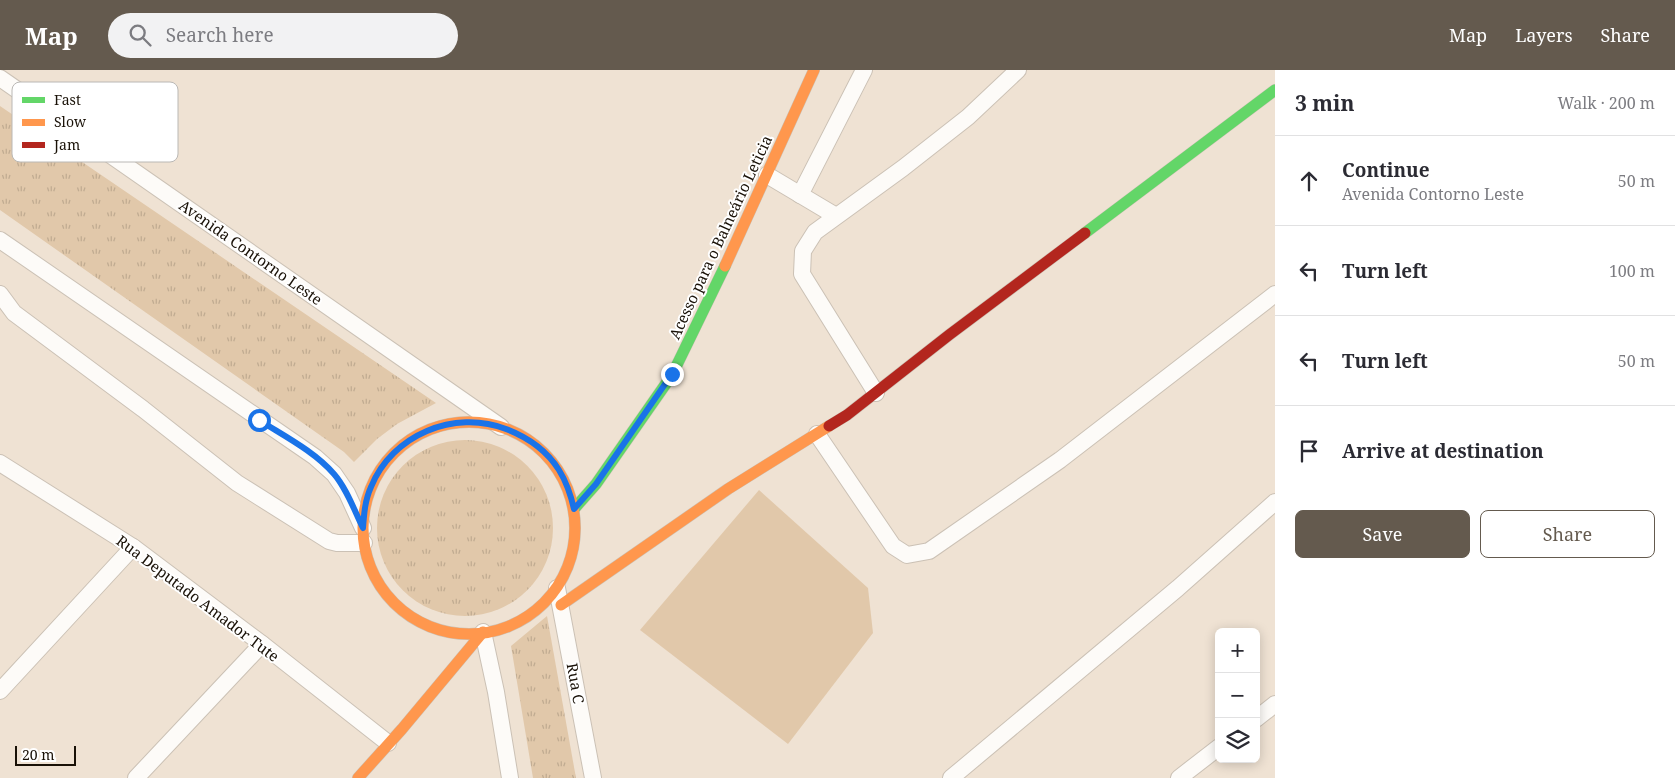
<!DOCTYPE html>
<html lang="en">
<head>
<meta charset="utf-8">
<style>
  :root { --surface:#fff; --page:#f2f2f3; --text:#2b2b33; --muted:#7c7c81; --line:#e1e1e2; --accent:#645a4e }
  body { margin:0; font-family:"Noto Serif",serif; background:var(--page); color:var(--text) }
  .controls { position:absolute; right:15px; bottom:15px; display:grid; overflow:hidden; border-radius:8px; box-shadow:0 2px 12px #0003 }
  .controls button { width:45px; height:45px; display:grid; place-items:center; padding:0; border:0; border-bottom:1px solid var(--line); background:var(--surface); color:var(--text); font:25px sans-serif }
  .scale { position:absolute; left:15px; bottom:12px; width:61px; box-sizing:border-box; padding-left:5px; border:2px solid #191107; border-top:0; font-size:14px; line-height:18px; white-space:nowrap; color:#191107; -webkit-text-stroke:4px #fff; paint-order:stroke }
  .stop { position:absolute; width:15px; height:15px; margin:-11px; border:4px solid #1a73e8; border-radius:50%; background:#fff }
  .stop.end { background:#1a73e8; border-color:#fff; box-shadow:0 1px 5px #0008 }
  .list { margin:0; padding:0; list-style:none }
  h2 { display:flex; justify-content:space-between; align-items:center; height:65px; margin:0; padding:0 20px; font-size:21px }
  h2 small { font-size:16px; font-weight:400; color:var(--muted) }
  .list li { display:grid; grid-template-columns:32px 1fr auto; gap:15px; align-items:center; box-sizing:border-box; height:90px; padding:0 20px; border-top:1px solid var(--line) }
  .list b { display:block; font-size:19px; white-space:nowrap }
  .list p { margin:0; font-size:16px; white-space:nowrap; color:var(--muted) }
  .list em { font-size:16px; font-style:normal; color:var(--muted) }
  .actions { display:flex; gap:10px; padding:15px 20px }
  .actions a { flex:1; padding:11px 0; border:1px solid var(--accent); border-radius:8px; text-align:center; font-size:18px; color:var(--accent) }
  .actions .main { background:var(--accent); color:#fff }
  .icon { flex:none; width:28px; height:28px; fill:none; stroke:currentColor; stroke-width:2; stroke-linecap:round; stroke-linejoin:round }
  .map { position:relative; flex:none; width:1275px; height:708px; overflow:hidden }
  header { display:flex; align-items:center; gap:30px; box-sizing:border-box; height:70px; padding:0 25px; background:var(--accent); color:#fff }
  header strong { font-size:24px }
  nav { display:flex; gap:28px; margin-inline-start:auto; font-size:18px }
  .search { width:350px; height:45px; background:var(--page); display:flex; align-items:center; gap:12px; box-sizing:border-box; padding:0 18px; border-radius:28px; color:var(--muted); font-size:19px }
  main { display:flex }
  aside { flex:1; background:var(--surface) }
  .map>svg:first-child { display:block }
  .grass { fill:url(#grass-tufts) }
  .garden { fill:#e1c8aa }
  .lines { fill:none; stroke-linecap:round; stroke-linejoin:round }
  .street-casing { stroke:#cbc1b5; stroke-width:18 }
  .fast-casing { stroke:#cbc1b5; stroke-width:12 }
  .slow-casing { stroke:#cbc1b5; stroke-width:12 }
  .jam-casing { stroke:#cbc1b5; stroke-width:12 }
  .street { stroke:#fdfbf8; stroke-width:16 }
  .fast { stroke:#63d668; stroke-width:11 }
  .slow { stroke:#ff974d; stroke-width:11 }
  .jam { stroke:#b3261e; stroke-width:11 }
  .route { stroke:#1a73e8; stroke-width:6 }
  .labels { text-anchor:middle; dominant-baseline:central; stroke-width:4; stroke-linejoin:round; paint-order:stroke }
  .street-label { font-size:15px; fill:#191107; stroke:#fff }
  .key { fill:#fff; stroke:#bab8b5; stroke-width:1 }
  .key-label { font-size:14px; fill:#191107 }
</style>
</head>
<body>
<header>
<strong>Map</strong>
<div class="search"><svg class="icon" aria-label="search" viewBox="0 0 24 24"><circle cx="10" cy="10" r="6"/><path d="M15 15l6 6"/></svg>Search here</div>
<nav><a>Map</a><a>Layers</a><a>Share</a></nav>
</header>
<main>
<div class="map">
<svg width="1275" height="708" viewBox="0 0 1275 708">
  <defs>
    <pattern id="grass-tufts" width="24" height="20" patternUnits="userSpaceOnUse" patternTransform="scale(1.25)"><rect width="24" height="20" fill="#e1c8aa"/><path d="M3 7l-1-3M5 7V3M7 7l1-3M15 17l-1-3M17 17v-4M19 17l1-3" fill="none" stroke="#c0ab91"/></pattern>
  </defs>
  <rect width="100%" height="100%" fill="#efe2d3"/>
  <g class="grass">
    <path d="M0 36 436 333 397 354 377 369 354 392 344 382 0 140Z"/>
    <circle cx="465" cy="458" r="88"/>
    <path d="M547 546 576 708H533L511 576Z"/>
  </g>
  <path class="garden" d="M759 420 868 518 873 563 788 674 640 560Z"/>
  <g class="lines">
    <defs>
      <g id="street">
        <path d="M0 8 501 357"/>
        <path d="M767 105 836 146"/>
        <path d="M800 125 864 0"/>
        <path d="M0 170 315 387 334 404 347 423 363 458"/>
        <path d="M0 224 14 243 143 339 237 413 329 471 337 473H364"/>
        <path d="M876 323 802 204 803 181 815 162 903 98 968 47 1018 0"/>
        <path d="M817 364 893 476 907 485 929 481 1060 390 1275 224"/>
        <path d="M0 393 133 477 262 574 388 673"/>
        <path d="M557 518 593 708"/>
        <path d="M483 562 496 622 510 708"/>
        <path d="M0 621 133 477"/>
        <path d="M1256 649 1275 634"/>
        <path d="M136 708 262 574"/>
        <path d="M951 708 1178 518 1275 432"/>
        <path d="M1179 708 1219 677"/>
      </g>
      <g id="fast">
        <path d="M1085 163 1275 20"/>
        <path d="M574 439 596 414 672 305 725 196"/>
      </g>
      <g id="slow">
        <path d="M725 196 814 0"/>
        <circle cx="469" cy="458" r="106"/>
        <path d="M561 535 728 419 829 356"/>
        <path d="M358 708 402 659 483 562"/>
      </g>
      <path id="jam" d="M829 356 847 345 949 265 1085 163"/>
    </defs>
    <use href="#street" class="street-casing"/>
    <use href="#fast" class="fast-casing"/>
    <use href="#slow" class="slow-casing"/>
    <use href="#jam" class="jam-casing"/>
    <use href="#street" class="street"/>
    <use href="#fast" class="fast"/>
    <use href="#slow" class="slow"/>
    <use href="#jam" class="jam"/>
  </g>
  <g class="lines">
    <path class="route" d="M259 350C284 366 314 381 334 404 347 419 354 440 363 458 364 444 365 430 371 417 392 365 454 339 506 359 527 367 547 381 559 400 567 413 571 426 574 439L596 414 672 304"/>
  </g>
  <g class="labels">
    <g class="street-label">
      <text transform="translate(720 167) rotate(-65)">Acesso para o Balneário Leticia</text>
      <text transform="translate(251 182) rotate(35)">Avenida Contorno Leste</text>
      <text transform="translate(198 528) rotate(37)">Rua Deputado Amador Tute</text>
      <text transform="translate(576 613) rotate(80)">Rua C</text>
    </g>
  </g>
  <rect x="12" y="12" width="166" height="80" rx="8" class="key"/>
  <rect x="22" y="27" width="23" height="6" fill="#63d668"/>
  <rect x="22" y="49" width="23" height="7" fill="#ff974d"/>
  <rect x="22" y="72" width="23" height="6" fill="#b3261e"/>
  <g class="key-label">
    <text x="54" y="35">Fast</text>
    <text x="54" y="57">Slow</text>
    <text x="54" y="80">Jam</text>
  </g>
</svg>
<div class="controls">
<button>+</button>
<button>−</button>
<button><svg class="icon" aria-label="layers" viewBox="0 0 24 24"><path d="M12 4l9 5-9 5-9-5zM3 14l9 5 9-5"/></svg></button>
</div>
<div class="scale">20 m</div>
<div class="stop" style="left:259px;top:350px"></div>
<div class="stop end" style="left:672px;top:304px"></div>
</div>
<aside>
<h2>3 min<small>Walk · 200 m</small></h2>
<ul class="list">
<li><svg class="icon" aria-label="ahead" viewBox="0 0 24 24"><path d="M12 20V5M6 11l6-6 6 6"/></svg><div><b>Continue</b><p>Avenida Contorno Leste</p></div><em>50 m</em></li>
<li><svg class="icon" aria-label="left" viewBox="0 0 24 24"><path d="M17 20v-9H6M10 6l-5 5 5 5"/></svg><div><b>Turn left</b></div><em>100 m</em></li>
<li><svg class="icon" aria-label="left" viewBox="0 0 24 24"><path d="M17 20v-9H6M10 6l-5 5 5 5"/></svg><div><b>Turn left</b></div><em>50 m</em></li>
<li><svg class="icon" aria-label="arrive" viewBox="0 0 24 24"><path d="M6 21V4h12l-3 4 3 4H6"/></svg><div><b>Arrive at destination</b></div></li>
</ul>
<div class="actions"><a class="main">Save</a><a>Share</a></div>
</aside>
</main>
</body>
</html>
